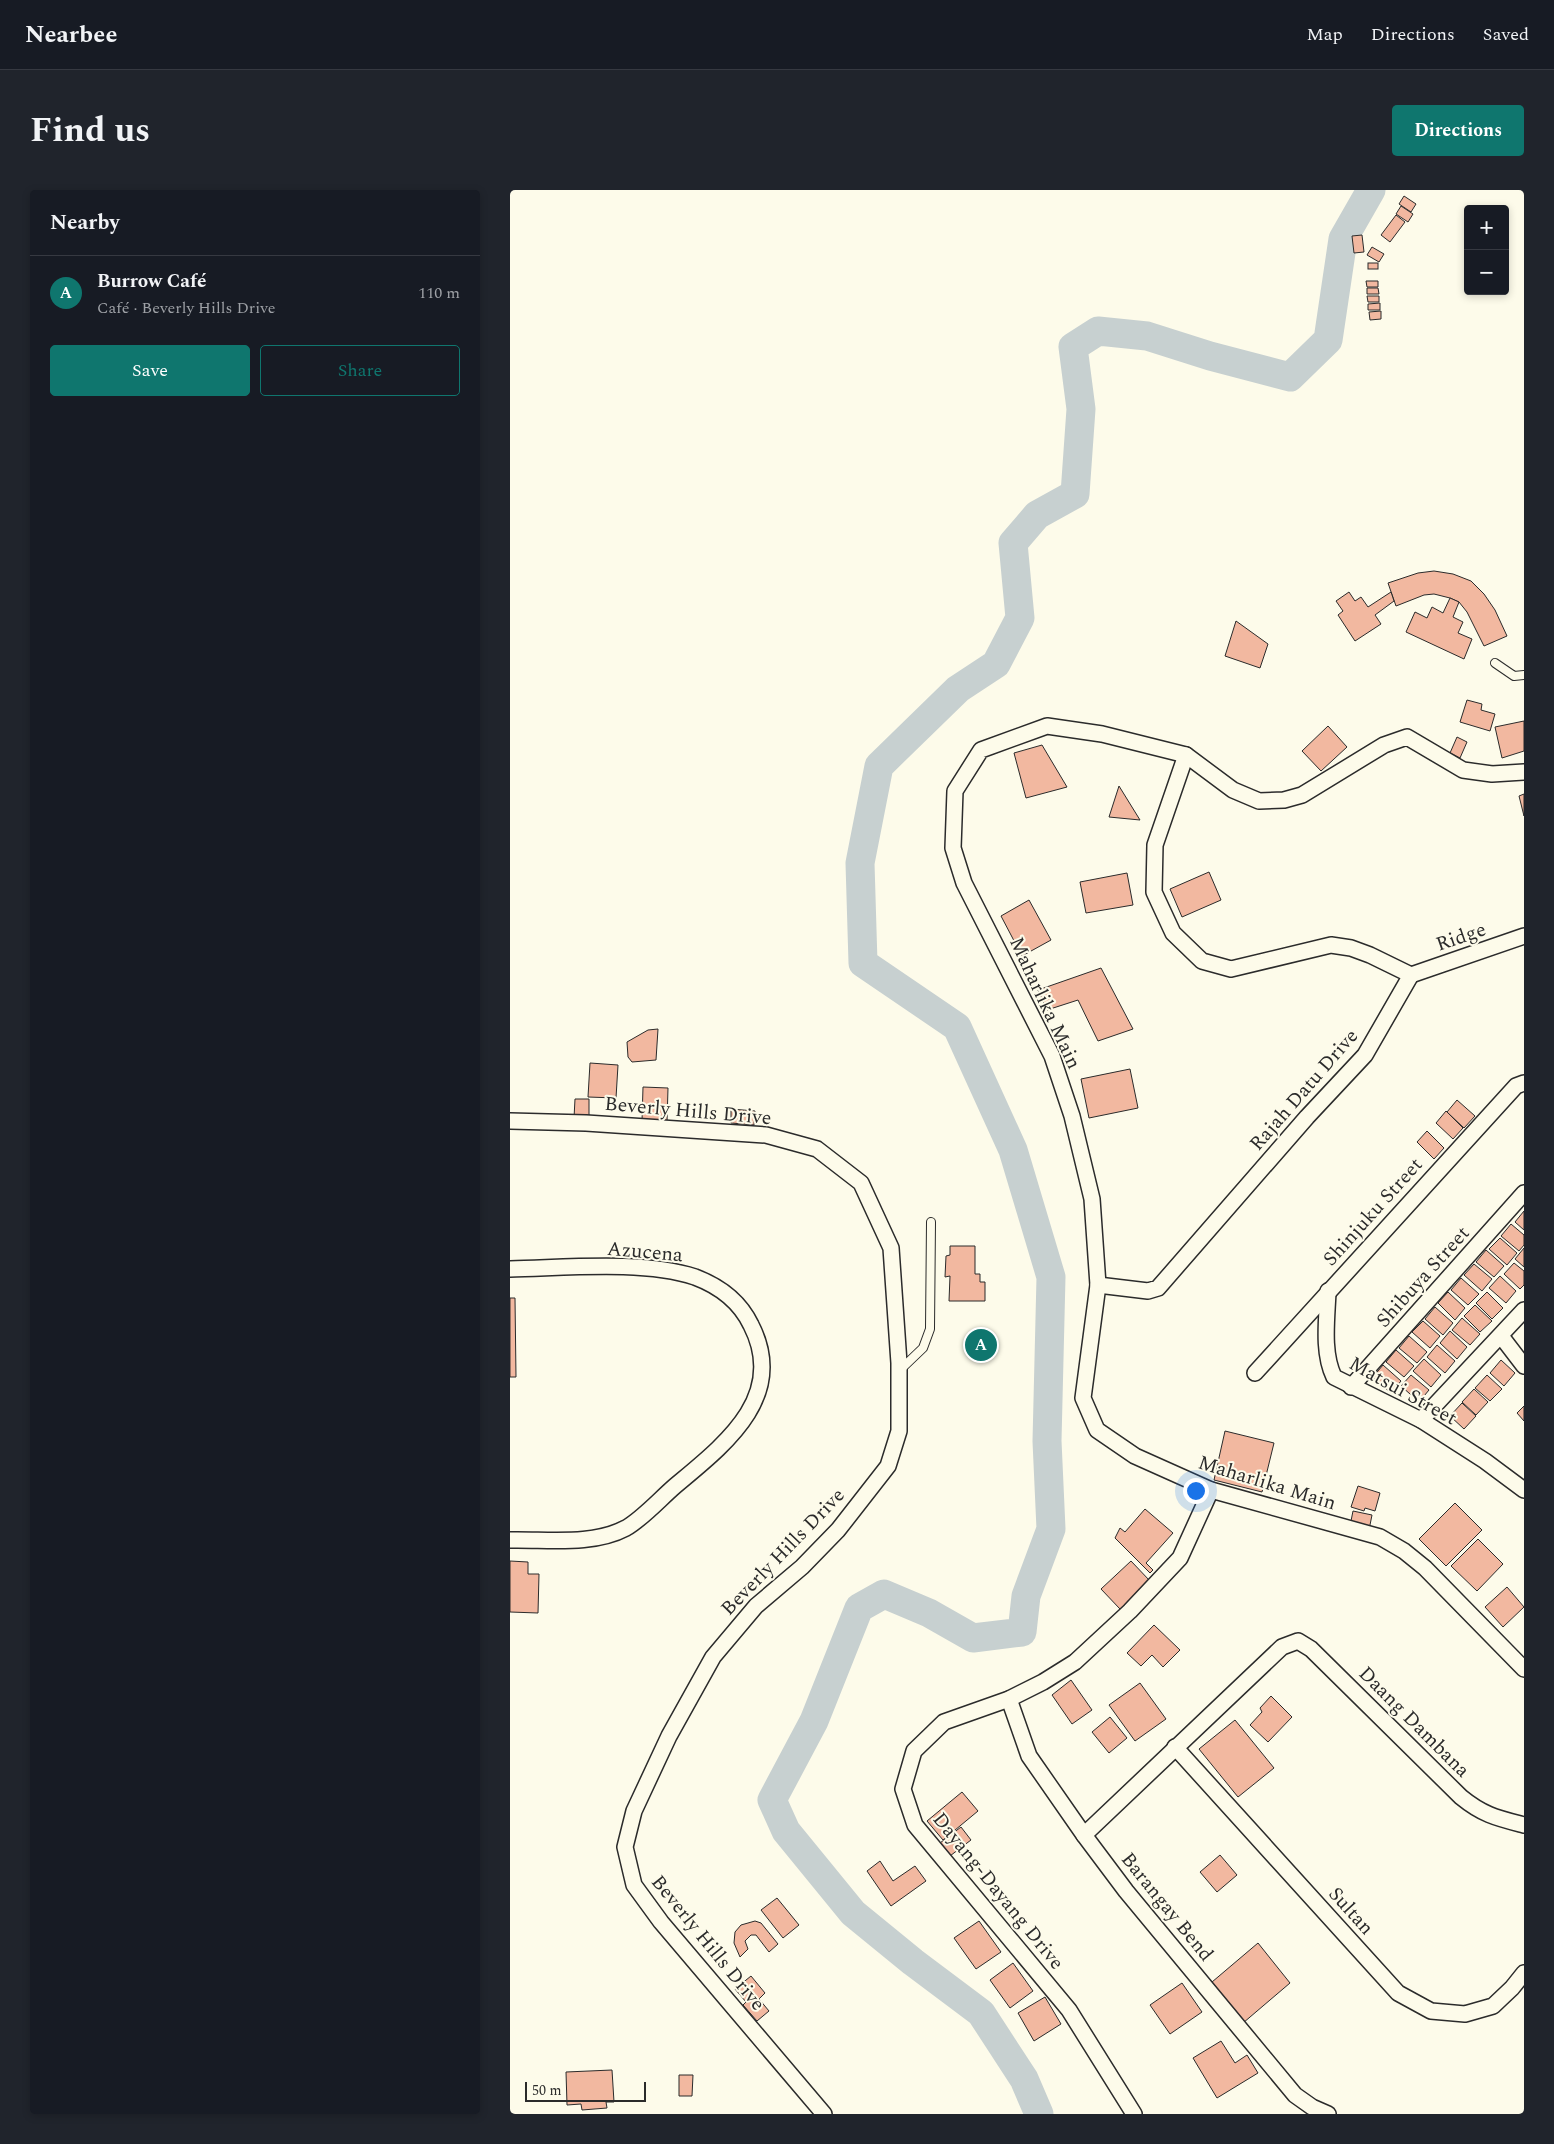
<!DOCTYPE html>
<html lang="en">
<head>
<meta charset="utf-8">
<style>
  :root { --surface:#171b24; --page:#20242c; --text:#f1f3f6; --muted:#9ea1a6; --line:#363941; --accent:#0f766e }
  body { margin:0; font-family:Spectral,serif; background:var(--page); color:var(--text) }
  .controls { position:absolute; right:15px; top:15px; display:grid; overflow:hidden; border-radius:5px; box-shadow:0 2px 8px #0003 }
  .controls button { width:45px; height:45px; display:grid; place-items:center; padding:0; border:0; border-bottom:1px solid var(--line); background:var(--surface); color:var(--text); font:25px sans-serif }
  .scale { position:absolute; left:15px; bottom:12px; width:121px; box-sizing:border-box; padding-left:5px; border:2px solid #2b2b2b; border-top:0; font-size:14px; line-height:18px; white-space:nowrap; color:#2b2b2b; -webkit-text-stroke:4px #fdfbea; paint-order:stroke }
  .you { position:absolute; left:685px; top:1300px; width:18px; height:18px; margin:-12px; border:4px solid #fff; border-radius:50%; background:#1a73e8; box-shadow:0 0 0 8px #1a73e833 }
  .badge { display:grid; place-items:center; width:32px; height:32px; border-radius:50%; background:var(--accent); color:#fff; font-size:16px; font-weight:700 }
  .pin { position:absolute; translate:-50% -50%; border:2px solid #fff; box-shadow:0 1px 5px #0006 }
  .list { margin:0; padding:0; list-style:none }
  h2 { display:flex; justify-content:space-between; align-items:center; height:65px; margin:0; padding:0 20px; font-size:21px }
  h2 small { font-size:16px; font-weight:400; color:var(--muted) }
  .list li { display:grid; grid-template-columns:32px 1fr auto; gap:15px; align-items:center; box-sizing:border-box; height:75px; padding:0 20px; border-top:1px solid var(--line) }
  .list b { display:block; font-size:19px; white-space:nowrap }
  .list p { margin:0; font-size:16px; white-space:nowrap; color:var(--muted) }
  .list em { font-size:16px; font-style:normal; color:var(--muted) }
  .actions { display:flex; gap:10px; padding:15px 20px }
  .actions a { flex:1; padding:11px 0; border:1px solid var(--accent); border-radius:5px; text-align:center; font-size:18px; color:var(--accent) }
  .actions .main { background:var(--accent); color:#fff }
  .map { position:relative; flex:none; width:1014px; height:1924px; overflow:hidden; border-radius:5px }
  header { display:flex; align-items:center; gap:30px; box-sizing:border-box; height:70px; padding:0 25px; background:var(--surface); border-bottom:1px solid var(--line) }
  header strong { font-size:24px }
  nav { display:flex; gap:28px; margin-inline-start:auto; font-size:18px }
  .intro { display:flex; align-items:center; justify-content:space-between; box-sizing:border-box; height:120px; padding:0 30px }
  h1 { margin:0; font-size:35px }
  .button { padding:12px 22px; border-radius:5px; background:var(--accent); color:#fff; font-size:18px; font-weight:700 }
  main { display:flex; gap:30px; padding:0 30px }
  aside { flex:1; background:var(--surface); border-radius:5px; box-shadow:0 2px 8px #0003 }
  .map>svg:first-child { display:block }
  .lines { fill:none; stroke-linecap:round; stroke-linejoin:round }
  .river { stroke:#c7d0d0; stroke-width:29 }
  .building { fill:#f2b8a0; stroke:#2b2b2b }
  .service-casing { stroke:#2b2b2b; stroke-width:10 }
  .minor-casing { stroke:#2b2b2b; stroke-width:18 }
  .service { stroke:#fdfbea; stroke-width:8 }
  .minor { stroke:#fdfbea; stroke-width:15 }
  .labels { text-anchor:middle; dominant-baseline:central; stroke-width:4; stroke-linejoin:round; paint-order:stroke }
  .street-label { font-size:20px; fill:#2b2b2b; stroke:#fdfbea }
</style>
</head>
<body>
<header>
<strong>Nearbee</strong>
<nav><a>Map</a><a>Directions</a><a>Saved</a></nav>
</header>
<div class="intro"><h1>Find us</h1><a class="button">Directions</a></div>
<main>
<aside>
<h2>Nearby<small></small></h2>
<ul class="list">
<li><span class="badge">A</span><div><b>Burrow Café</b><p>Café · Beverly Hills Drive</p></div><em>110 m</em></li>
</ul>
<div class="actions"><a class="main">Save</a><a>Share</a></div>
</aside>
<div class="map">
<svg width="1014" height="1924" viewBox="0 0 1014 1924">
  <rect width="100%" height="100%" fill="#fdfbea"/>
  <g class="lines">
    <path class="river" d="M529 1924 514 1889 471 1823 403 1772 343 1723 276 1641 262 1610 304 1531 349 1418 374 1404 419 1423 463 1448 512 1442 516 1406 541 1339 537 1251 541 1087 503 960 447 837 353 773 350 673 369 576 448 499 486 474 510 428 503 353 527 325 565 304 571 219 563 157 588 141 637 146 700 166 780 187 818 150 833 49 861 0"/>
  </g>
  <g class="building">
    <path d="M894 6 906 14 901 22 889 14Z"/>
    <path d="M891 16 903 24 898 32 886 24Z"/>
    <path d="M886 25 895 32 880 52 871 45Z"/>
    <path d="M852 45 854 62 844 63 842 46Z"/>
    <path d="M862 57 874 64 869 72 857 65Z"/>
    <rect x="858" y="73" width="10" height="6"/>
    <path d="M856 91H868V97H857Z"/>
    <path d="M857 98H868L869 104H857Z"/>
    <path d="M857 106H869V112H858Z"/>
    <path d="M870 113V120H858V114Z"/>
    <path d="M871 121V129L860 130 859 122Z"/>
    <path d="M924 381 943 384 961 391 974 404 985 420 997 446 974 456 957 422 949 412 940 408 924 404 914 405 886 416 878 393 908 383Z"/>
    <path d="M839 402 845 411 851 407 858 417 881 402 884 411 865 425 871 434 845 451 828 425 833 421 826 411Z"/>
    <path d="M940 408 949 412 943 427 953 432 948 443 962 449 954 469 896 442 905 422 917 428 922 417 933 423Z"/>
    <path d="M726 431 758 454 750 478 715 466Z"/>
    <path d="M957 510 972 514 971 520 985 524 980 541 950 532Z"/>
    <path d="M1014 531V561L992 568 985 537Z"/>
    <path d="M818 536 837 557 811 581 792 561Z"/>
    <path d="M947 547 957 552 950 568 940 563Z"/>
    <path d="M532 555 557 597 516 608 504 563Z"/>
    <path d="M609 596 630 630 599 627Z"/>
    <path d="M1014 604V626L1009 606Z"/>
    <path d="M699 682 711 710 672 727 660 699Z"/>
    <path d="M617 683 623 715 576 723 570 692Z"/>
    <path d="M519 710 541 750 512 766 491 726Z"/>
    <path d="M591 778 623 839 588 851 568 810 537 820 528 800Z"/>
    <path d="M148 839 146 870 122 872 118 867 117 852 138 840Z"/>
    <path d="M80 873 108 875 106 908 78 907Z"/>
    <path d="M620 879 628 918 579 928 571 889Z"/>
    <path d="M133 897 158 898 157 932 132 931Z"/>
    <path d="M65 909H79V928H64Z"/>
    <path d="M947 910 965 926 954 938 937 922Z"/>
    <path d="M221 919 245 921 244 935 221 933Z"/>
    <path d="M936 921 953 938 943 949 926 933Z"/>
    <path d="M917 941 934 958 924 969 907 952Z"/>
    <path d="M1014 1021V1040L1005 1032Z"/>
    <path d="M1001 1034 1014 1045V1055L1009 1061 991 1046Z"/>
    <path d="M990 1048 1007 1063 997 1075 979 1059Z"/>
    <path d="M440 1056H465V1084H470V1092H475V1111H439L440 1086 435 1087 436 1066 440 1065Z"/>
    <path d="M1014 1058V1077L1005 1069Z"/>
    <path d="M976 1060 994 1076 984 1087 966 1072Z"/>
    <path d="M1004 1073 1014 1081V1095L1010 1099 994 1084Z"/>
    <path d="M964 1074 982 1089 972 1101 954 1085Z"/>
    <path d="M990 1086 1006 1101 996 1113 979 1098Z"/>
    <path d="M951 1088 969 1104 958 1115 941 1100Z"/>
    <path d="M938 1102 955 1118 945 1130 928 1113Z"/>
    <path d="M977 1102 993 1118 982 1129 966 1113Z"/>
    <path d="M0 1108H5L6 1187H0Z"/>
    <path d="M965 1115 982 1131 970 1142 954 1126Z"/>
    <path d="M925 1117 943 1133 933 1145 915 1129Z"/>
    <path d="M952 1128 970 1144 960 1155 942 1140Z"/>
    <path d="M913 1131 930 1146 920 1158 902 1142Z"/>
    <path d="M940 1141 957 1157 947 1169 930 1153Z"/>
    <path d="M899 1146 917 1162 907 1173 889 1158Z"/>
    <path d="M927 1155 945 1171 935 1183 917 1167Z"/>
    <path d="M886 1160 904 1176 894 1187 876 1172Z"/>
    <path d="M914 1169 931 1185 921 1197 903 1181Z"/>
    <path d="M991 1170 1005 1183 994 1196 980 1183Z"/>
    <path d="M873 1175 891 1191 881 1203 863 1187Z"/>
    <path d="M901 1185 919 1200 909 1212 891 1196Z"/>
    <path d="M977 1185 992 1199 980 1211 965 1198Z"/>
    <path d="M964 1199 978 1212 966 1225 952 1212Z"/>
    <path d="M952 1213 966 1226 954 1239 940 1226Z"/>
    <path d="M1014 1216V1231L1007 1223Z"/>
    <path d="M715 1241 764 1253 752 1302 704 1290Z"/>
    <path d="M848 1296 870 1303 865 1321 855 1318 854 1321 841 1317Z"/>
    <path d="M945 1313 972 1340 936 1376 909 1349Z"/>
    <path d="M635 1319 663 1343 636 1373 643 1380 640 1383 605 1348 610 1338 615 1342Z"/>
    <path d="M843 1321 862 1325 859 1340 840 1336Z"/>
    <path d="M968 1349 993 1374 967 1401 941 1376Z"/>
    <path d="M0 1371 18 1372V1384H29L28 1423 0 1422Z"/>
    <path d="M621 1371 640 1391 610 1419 591 1399Z"/>
    <path d="M997 1397 1014 1417 993 1437 975 1417Z"/>
    <path d="M644 1435 670 1460 653 1477 642 1465 631 1476 617 1463Z"/>
    <path d="M561 1490 582 1520 562 1534 542 1505Z"/>
    <path d="M630 1493 656 1529 625 1551 599 1515Z"/>
    <path d="M761 1506 782 1527 758 1552 740 1535 752 1522 750 1518Z"/>
    <path d="M600 1527 617 1548 599 1563 582 1542Z"/>
    <path d="M725 1530 764 1578 728 1607 689 1559Z"/>
    <path d="M452 1602 468 1621 433 1650 417 1631Z"/>
    <path d="M451 1637 461 1650 436 1669 426 1656Z"/>
    <path d="M710 1665 727 1685 707 1702 690 1682Z"/>
    <path d="M370 1671 383 1691 405 1676 416 1691 381 1716 357 1681Z"/>
    <path d="M267 1708 289 1735 273 1748 251 1720Z"/>
    <path d="M245 1731 251 1733 268 1754 259 1762 246 1745H241L235 1751 238 1759 230 1767 224 1753 225 1742 231 1735Z"/>
    <path d="M469 1731 491 1762 466 1779 444 1748Z"/>
    <path d="M748 1753 780 1793 733 1833 702 1792Z"/>
    <path d="M503 1773 523 1801 500 1818 480 1790Z"/>
    <path d="M241 1786 255 1803 249 1809 259 1821 247 1831 233 1815 236 1812 225 1799Z"/>
    <path d="M672 1793 692 1822 660 1844 640 1815Z"/>
    <path d="M535 1807 551 1834 524 1851 508 1823Z"/>
    <path d="M711 1851 725 1873 737 1865 748 1883 707 1908 683 1868Z"/>
    <path d="M102 1880 104 1912H96L97 1918 72 1920 71 1914 57 1915 56 1882Z"/>
    <path d="M169 1885H183L182 1906H169Z"/>
  </g>
  <g class="lines">
    <defs>
      <g id="service">
        <path d="M985 473 1004 486 1014 485"/>
        <path d="M390 1180 413 1158 420 1139 421 1032"/>
      </g>
      <g id="minor">
        <path d="M1014 582 982 584 953 580 897 547 874 555 792 605 774 610 749 611 723 600 676 565 592 544 537 536 471 560 445 601 443 658 454 693 542 866 562 926 582 1009 588 1095 573 1208 587 1240 625 1266 701 1300 870 1347 894 1361 915 1378 1014 1479"/>
        <path d="M901 785 1014 746"/>
        <path d="M0 931 76 933 256 945 307 959 351 993 381 1058 389 1173V1241L378 1276 328 1340 292 1377 246 1416 203 1467 159 1546 124 1621 115 1657 124 1695 151 1732 314 1924"/>
        <path d="M0 1079C55 1078 133 1070 185 1087 209 1096 230 1112 241 1135 278 1207 214 1255 165 1296 150 1309 132 1329 116 1338 82 1356 37 1349 0 1350"/>
        <path d="M588 1095 638 1101 648 1098 797 927 855 865 901 785 860 765 841 758 821 755 721 779 692 771 663 743 644 702 645 655 676 565"/>
        <path d="M818 1101C817 1129 812 1162 824 1187L911 1230 975 1271 1014 1300"/>
        <path d="M991 1146 1014 1176"/>
        <path d="M745 1183 1006 896 1014 893"/>
        <path d="M841 1197 1014 1003"/>
        <path d="M911 1230 1014 1120"/>
        <path d="M499 1509 519 1566 574 1645 616 1701 785 1905 802 1917 818 1924"/>
        <path d="M665 1557 888 1803 921 1821 955 1824 983 1816 1002 1798 1014 1783"/>
        <path d="M574 1645 772 1457 788 1451 801 1459 951 1607C973 1625 987 1628 1014 1635"/>
        <path d="M624 1924 559 1820 405 1635 393 1599 404 1561 434 1532 499 1509 533 1492 565 1472 620 1421 670 1368 701 1300"/>
      </g>
    </defs>
    <use href="#service" class="service-casing"/>
    <use href="#minor" class="minor-casing"/>
    <use href="#service" class="service"/>
    <use href="#minor" class="minor"/>
  </g>
  <g class="labels">
    <g class="street-label">
      <text transform="translate(951 747) rotate(-19)">Ridge</text>
      <text transform="translate(535 813) rotate(65)">Maharlika Main</text>
      <text transform="translate(794 900) rotate(-49)">Rajah Datu Drive</text>
      <text transform="translate(178 921) rotate(5)">Beverly Hills Drive</text>
      <text transform="translate(863 1022) rotate(-48)">Shinjuku Street</text>
      <text transform="translate(135 1062) rotate(5)">Azucena</text>
      <text transform="translate(913 1087) rotate(-48)">Shibuya Street</text>
      <text transform="translate(893 1201) rotate(29)">Matsui Street</text>
      <text transform="translate(757 1293) rotate(17)">Maharlika Main</text>
      <text transform="translate(273 1362) rotate(-46)">Beverly Hills Drive</text>
      <text transform="translate(904 1532) rotate(45)">Daang Dambana</text>
      <text transform="translate(488 1701) rotate(51)">Dayang-Dayang Drive</text>
      <text transform="translate(657 1717) rotate(51)">Barangay Bend</text>
      <text transform="translate(841 1721) rotate(48)">Sultan</text>
      <text transform="translate(198 1753) rotate(51)">Beverly Hills Drive</text>
    </g>
  </g>
</svg>
<div class="controls">
<button>+</button>
<button>−</button>
</div>
<div class="scale">50 m</div>
<div class="you"></div>
<div class="pin badge" style="left:471px;top:1155px">A</div>
</div>
</main>
</body>
</html>
